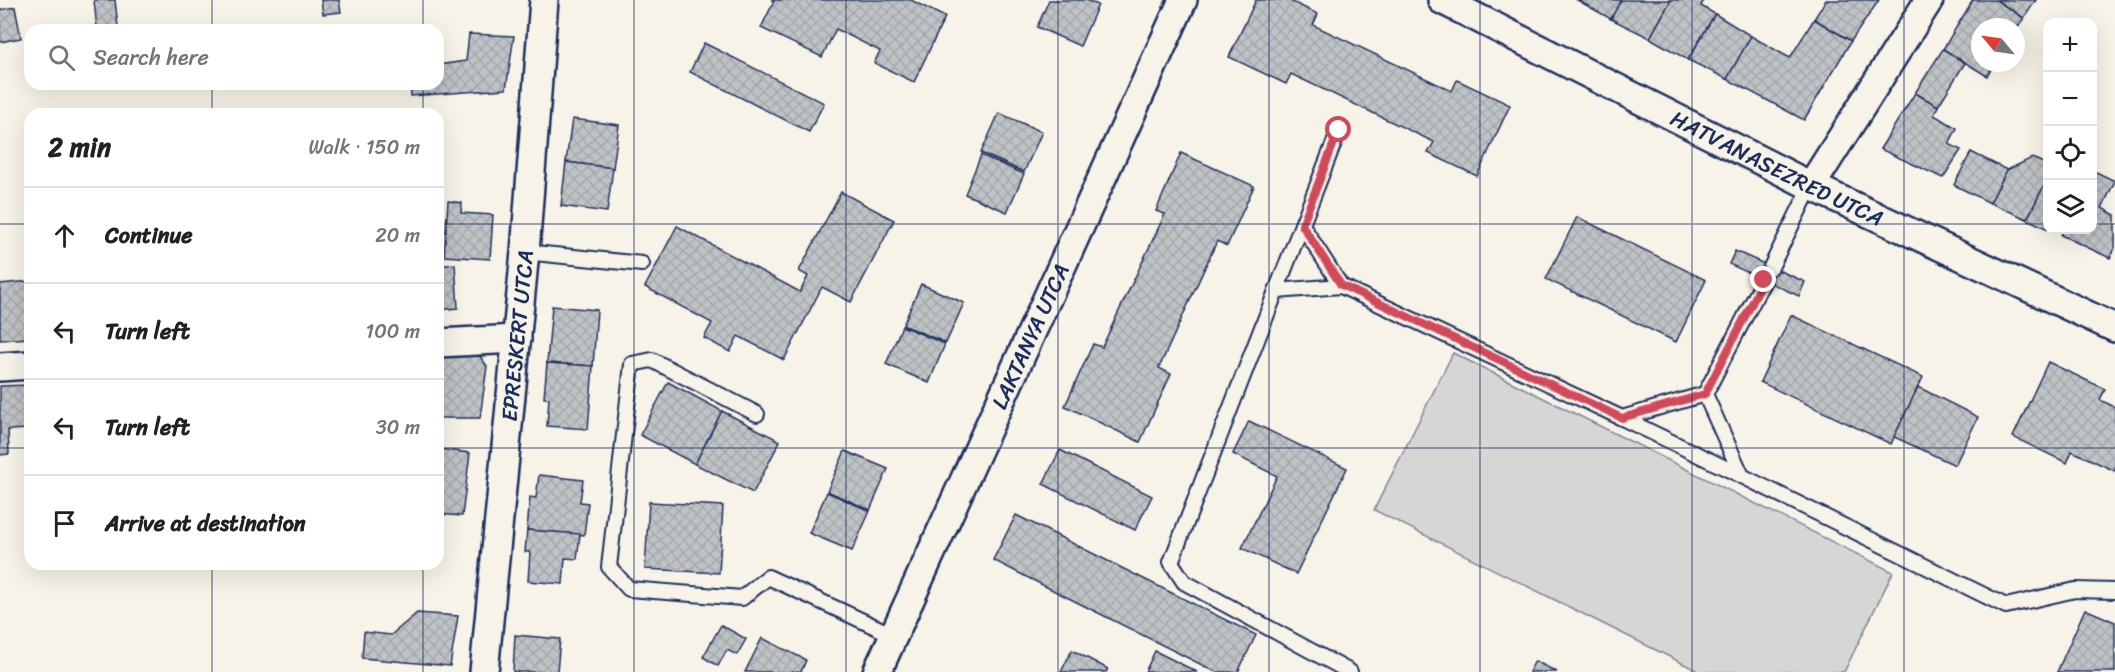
<!DOCTYPE html>
<html lang="en">
<head>
<meta charset="utf-8">
<style>
  :root { --surface:#fff; --page:#f6f6f6; --text:#202124; --muted:#757577; --line:#e0e0e0 }
  body { margin:0; font-family:Sriracha,sans-serif; background:var(--page); color:var(--text) }
  .controls { position:absolute; right:18px; top:18px; display:grid; overflow:hidden; border-radius:12px; box-shadow:0 6px 24px #0002 }
  .controls button { width:54px; height:54px; display:grid; place-items:center; padding:0; border:0; border-bottom:2px solid var(--line); background:var(--surface); color:var(--text); font:30px sans-serif }
  .compass { position:absolute; left:1971px; top:18px; width:54px; height:54px; border-radius:50%; background:var(--surface); box-shadow:0 6px 24px #0002; rotate:299deg }
  .stop { position:absolute; width:18px; height:18px; margin:-14px; border:4px solid #d1495b; border-radius:50%; background:#fff }
  .stop.end { background:#d1495b; border-color:#fff; box-shadow:0 2px 6px #0008 }
  .list { margin:0; padding:0; list-style:none }
  h2 { display:flex; justify-content:space-between; align-items:center; height:78px; margin:0; padding:0 24px; font-size:26px }
  h2 small { font-size:20px; font-weight:400; color:var(--muted) }
  .list li { display:grid; grid-template-columns:39px 1fr auto; gap:18px; align-items:center; box-sizing:border-box; height:96px; padding:0 24px; border-top:2px solid var(--line) }
  .list b { display:block; font-size:22px; white-space:nowrap }
  .list em { font-size:20px; font-style:normal; color:var(--muted) }
  .icon { flex:none; width:33px; height:33px; fill:none; stroke:currentColor; stroke-width:2; stroke-linecap:round; stroke-linejoin:round }
  .map { position:relative; flex:none; width:2115px; height:672px; overflow:hidden }
  .search { position:absolute; background:var(--surface); box-shadow:0 6px 24px #0002; left:24px; top:24px; width:420px; height:66px; display:flex; align-items:center; gap:15px; box-sizing:border-box; padding:0 21px; border-radius:18px; color:var(--muted); font-size:22px }
  .panel { position:absolute; background:var(--surface); box-shadow:0 6px 24px #0002; left:24px; top:108px; width:420px; height:462px; border-radius:18px }
  .map>svg:first-child { display:block }
  .grass { fill:#d7d6d4; stroke:#798299; stroke-width:1.5 }
  .building { fill:url(#building-cross-hatch); stroke:#1b2f5e; stroke-width:1.5 }
  .lines { fill:none; stroke-linecap:round; stroke-linejoin:round }
  .lane-casing { stroke:#1b2f5e; stroke-width:18 }
  .street-casing { stroke:#1b2f5e; stroke-width:32 }
  .lane { stroke:#f7f3e8; stroke-width:14 }
  .street { stroke:#f7f3e8; stroke-width:27 }
  .route { stroke:#d1495b; stroke-width:8 }
  .grid { fill:none; stroke:#1b2f5e; stroke-width:1.5; stroke-opacity:0.55 }
  .labels { text-anchor:middle; dominant-baseline:central; stroke-width:4.5; stroke-linejoin:round; paint-order:stroke }
  .street-label { font-size:22px; fill:#1b2f5e; stroke:#f7f3e8 }
</style>
</head>
<body>
<div class="map">
<svg width="2115" height="672" viewBox="0 0 2115 672">
  <defs>
    <pattern id="building-cross-hatch" width="8" height="8" patternUnits="userSpaceOnUse" patternTransform="scale(1.5)"><rect width="8" height="8" fill="#c0c3c5"/><path d="M0 0l8 8M0 8l8-8" fill="none" stroke="#a4a8ac"/></pattern>
  </defs>
  <rect width="100%" height="100%" fill="#f7f3e8"/>
  <filter id="ink" filterUnits="userSpaceOnUse"><feTurbulence type="fractalNoise" baseFrequency=".0167" numOctaves="2"/><feDisplacementMap in="SourceGraphic" scale="12" xChannelSelector="R" yChannelSelector="G"/><feConvolveMatrix kernelMatrix="1 2 1 2 8 2 1 2 1" color-interpolation-filters="sRGB"/></filter>
  <g filter="url(#ink)">
    <path class="grass" d="M1453 353 1893 572 1844 672H1700L1374 510Z"/>
    <g class="building">
      <path d="M94 0H115L118 27 97 29Z"/>
      <path d="M321 0H339L341 12 323 14Z"/>
      <path d="M771 0H911L945 17 914 82 874 63 880 51 836 29 822 57 761 28 774 1Z"/>
      <path d="M1049 0H1086L1098 5 1080 46 1037 27Z"/>
      <path d="M1256 0H1288L1318 14 1313 25 1452 91 1457 80 1510 105 1477 176 1428 153 1434 142 1291 74 1286 84 1229 57Z"/>
      <path d="M1577 0H1621L1611 19Z"/>
      <path d="M1621 0H1671L1650 38 1611 19Z"/>
      <path d="M1671 0H1704L1701 6 1715 14 1688 60 1650 38Z"/>
      <path d="M1826 0H1879L1851 41 1814 19Z"/>
      <path d="M1973 0H1996L2024 18 2016 30V27H1980V63H1995L1987 76 1943 49Z"/>
      <path d="M1996 0H2036L2024 18Z"/>
      <path d="M15 7 21 38 0 42V10Z"/>
      <path d="M1715 14 1751 36 1727 79 1688 60Z"/>
      <path d="M1814 19 1851 41 1804 120 1727 79 1751 36 1790 58Z"/>
      <path d="M469 34 514 36 506 89 411 96 410 84H438V65L466 61Z"/>
      <path d="M704 43 824 103 809 132 690 72Z"/>
      <path d="M1943 49 1965 63 1938 106 1915 93Z"/>
      <path d="M1915 93 1938 106 1934 115 1957 128 1949 144 1961 150 1943 178 1880 149Z"/>
      <path d="M999 113 1042 132 1024 172 981 153Z"/>
      <path d="M572 119 619 125 613 168 566 162Z"/>
      <path d="M1971 152 2007 170 1990 203 1954 185Z"/>
      <path d="M1181 153 1254 186 1227 246 1217 241 1159 368 1171 374 1140 442 1065 406 1093 344 1102 347 1165 214 1156 211Z"/>
      <path d="M981 155 1024 174 1007 212 965 194Z"/>
      <path d="M2032 158 2048 165V178L2027 219 1990 203 2007 170Z"/>
      <path d="M566 162 613 168 607 212 561 206Z"/>
      <path d="M2092 170 2115 181 2102 208 2115 215V248L2110 258 2061 235 2063 230H2092Z"/>
      <path d="M2048 178V229L2027 219Z"/>
      <path d="M841 192 894 220 851 302 822 287 784 360 738 336 730 352 704 338 712 323 645 287 677 226 800 292 808 276 799 271Z"/>
      <path d="M448 201 462 203 461 213 493 215 490 259 444 256Z"/>
      <path d="M1577 217 1706 280 1676 342 1546 279Z"/>
      <path d="M1735 251 1805 282 1799 296 1729 264Z"/>
      <path d="M455 264 458 308 438 310V266Z"/>
      <path d="M30 281V338L0 340V284Z"/>
      <path d="M921 284 964 303 946 343 903 325Z"/>
      <path d="M552 306 597 310 593 366 547 363Z"/>
      <path d="M1791 315 1923 377 1891 444 1760 382Z"/>
      <path d="M902 326 945 344 929 383 886 364Z"/>
      <path d="M474 348 487 366 480 418H438V353Z"/>
      <path d="M2048 362 2105 389 2100 400 2115 407V471L2072 451 2067 463 2013 437Z"/>
      <path d="M547 363 593 366 588 429 547 426 549 398H544Z"/>
      <path d="M668 382 722 411 695 464 640 435Z"/>
      <path d="M30 385V429L8 430 9 454 0 455V386Z"/>
      <path d="M1918 387 1978 417 1955 465 1894 437Z"/>
      <path d="M722 411 780 441 753 493 695 464Z"/>
      <path d="M1249 421 1347 468 1296 574 1242 548 1277 476 1233 454Z"/>
      <path d="M438 449 470 453 462 516 438 514Z"/>
      <path d="M1060 450 1152 496 1135 530 1043 484Z"/>
      <path d="M845 451 888 469 870 510 827 491Z"/>
      <path d="M539 475 583 480 580 502 588 503 584 535 527 530 530 497 536 498Z"/>
      <path d="M827 492 870 511 852 551 809 533Z"/>
      <path d="M649 502 723 506 719 573 645 569Z"/>
      <path d="M1016 515 1256 635 1238 672H1216L993 560Z"/>
      <path d="M527 530 580 534 577 559 565 558 563 584 528 581 530 552H525Z"/>
      <path d="M2085 609 2115 622V672H2057Z"/>
      <path d="M417 613 458 616 450 666 362 658 364 632 391 635Z"/>
      <path d="M721 625 746 639 737 655 727 650 718 666 703 657Z"/>
      <path d="M515 635 560 639 557 672H513Z"/>
      <path d="M762 638 806 660 801 672H745Z"/>
      <path d="M1072 650 1108 669 1106 672H1061Z"/>
      <path d="M1155 651 1197 672H1145Z"/>
      <path d="M1535 661 1557 672H1529Z"/>
    </g>
    <g class="lines">
      <defs>
        <g id="lane">
          <path d="M1302 225 1341 286"/>
          <path d="M525 252 642 264"/>
          <path d="M1771 267 1811 186"/>
          <path d="M1276 291 1339 130"/>
          <path d="M1705 394 1742 476 2006 606 2075 590 2115 591"/>
          <path d="M757 414 652 360 632 364 609 567 629 589 742 598 768 577 893 635"/>
          <path d="M1622 418 1742 476"/>
          <path d="M1350 672 1184 582 1171 562 1276 291 1341 286 1622 418 1705 394 1764 280"/>
        </g>
        <g id="street">
          <path id="s1" d="M1442 0 1811 186 2115 328"/>
          <path d="M1811 186 1929 0"/>
          <path d="M438 343 517 339"/>
          <path d="M0 367 30 365"/>
          <path id="s2" d="M484 672 525 252 544 0"/>
          <path id="s3" d="M877 672 1183 0"/>
        </g>
      </defs>
      <use href="#lane" class="lane-casing"/>
      <use href="#street" class="street-casing"/>
      <use href="#lane" class="lane"/>
      <use href="#street" class="street"/>
    </g>
  </g>
  <g class="lines" filter="url(#ink)">
    <path class="route" d="M1339 130 1302 225 1341 285 1622 418 1705 394 1764 280"/>
  </g>
  <path class="grid" d="M212 0V30M423 0V30M634 0V672M846 0V672M1058 0V672M1269 0V672M1480 0V672M1692 0V672M1904 0V672M212 84V114M423 84V114M0 224H30M438 224H2048M2092 224H2115M0 448H30M438 448H2115M212 564V672M423 564V672"/>
  <g class="labels">
    <g class="street-label">
      <text stroke="none"><textPath href="#s1" startOffset="375">HATVANASEZRED UTCA</textPath></text>
      <text stroke="none"><textPath href="#s2" startOffset="338">EPRESKERT UTCA</textPath></text>
      <text stroke="none"><textPath href="#s3" startOffset="369">LAKTANYA UTCA</textPath></text>
    </g>
  </g>
</svg>
<div class="controls">
<button>+</button>
<button>−</button>
<button><svg class="icon" aria-label="locate" viewBox="0 0 24 24"><circle cx="12" cy="12" r="6"/><path d="M12 2v4M12 18v4M2 12h4M18 12h4"/></svg></button>
<button><svg class="icon" aria-label="layers" viewBox="0 0 24 24"><path d="M12 4l9 5-9 5-9-5zM3 14l9 5 9-5"/></svg></button>
</div>
<svg class="compass" viewBox="-18 -18 36 36"><path d="M0-13l5 13h-10z" fill="#e53935"/><path d="M0 13l5-13h-10z" fill="#757577"/></svg>
<div class="stop" style="left:1339px;top:130px"></div>
<div class="stop end" style="left:1764px;top:280px"></div>
<div class="search"><svg class="icon" aria-label="search" viewBox="0 0 24 24"><circle cx="10" cy="10" r="6"/><path d="M15 15l6 6"/></svg>Search here</div>
<section class="panel">
<h2>2 min<small>Walk · 150 m</small></h2>
<ul class="list">
<li><svg class="icon" aria-label="ahead" viewBox="0 0 24 24"><path d="M12 20V5M6 11l6-6 6 6"/></svg><div><b>Continue</b></div><em>20 m</em></li>
<li><svg class="icon" aria-label="left" viewBox="0 0 24 24"><path d="M17 20v-9H6M10 6l-5 5 5 5"/></svg><div><b>Turn left</b></div><em>100 m</em></li>
<li><svg class="icon" aria-label="left" viewBox="0 0 24 24"><path d="M17 20v-9H6M10 6l-5 5 5 5"/></svg><div><b>Turn left</b></div><em>30 m</em></li>
<li><svg class="icon" aria-label="arrive" viewBox="0 0 24 24"><path d="M6 21V4h12l-3 4 3 4H6"/></svg><div><b>Arrive at destination</b></div></li>
</ul>
</section>
</div>
</body>
</html>
